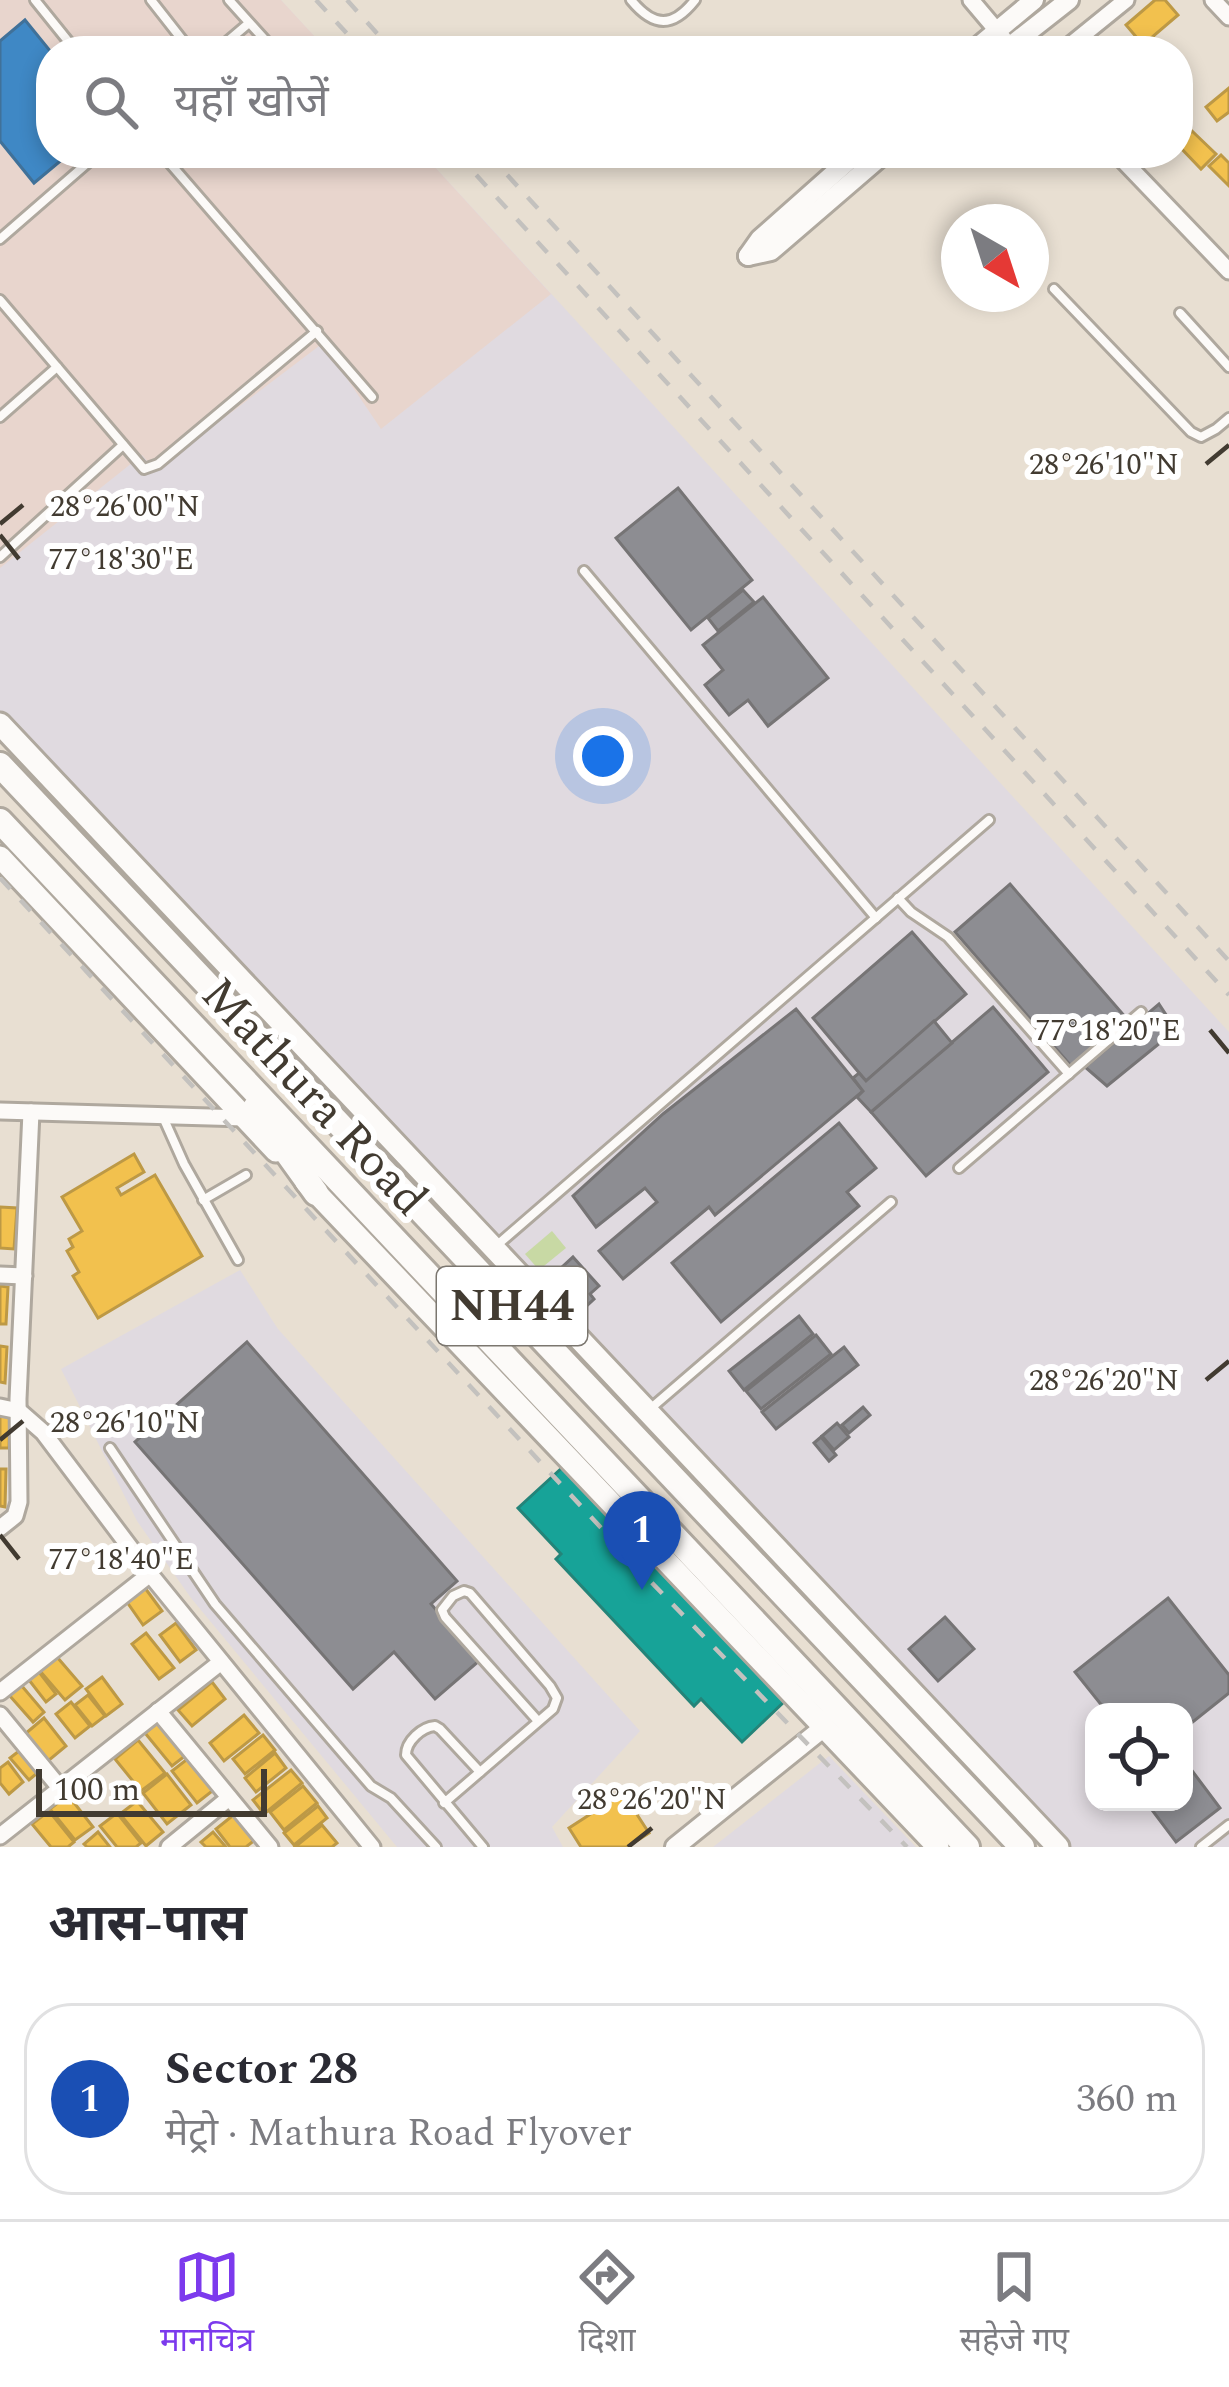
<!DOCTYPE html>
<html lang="hi">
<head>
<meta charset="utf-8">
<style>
  :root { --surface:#fff; --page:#f7f7f7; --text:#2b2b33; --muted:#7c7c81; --line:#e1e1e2; --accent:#7c3aed }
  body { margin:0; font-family:Spectral,"Noto Sans Devanagari",serif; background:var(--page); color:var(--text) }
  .controls { position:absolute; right:36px; bottom:36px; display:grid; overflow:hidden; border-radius:24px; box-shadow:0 6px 18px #0003 }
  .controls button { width:108px; height:108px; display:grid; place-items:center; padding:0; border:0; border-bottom:3px solid var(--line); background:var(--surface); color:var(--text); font:60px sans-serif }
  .compass { position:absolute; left:941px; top:204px; width:108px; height:108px; border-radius:50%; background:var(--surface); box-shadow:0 6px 18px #0003; rotate:141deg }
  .scale { position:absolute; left:36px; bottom:30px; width:231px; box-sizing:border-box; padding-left:12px; border:6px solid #423b31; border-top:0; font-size:33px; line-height:42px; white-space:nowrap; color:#423b31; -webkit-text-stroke:9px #fff; paint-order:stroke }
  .you { position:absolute; left:603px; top:756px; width:42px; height:42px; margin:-30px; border:9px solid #fff; border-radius:50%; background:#1a73e8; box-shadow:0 0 0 18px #1a73e833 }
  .badge { display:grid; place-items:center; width:78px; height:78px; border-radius:50%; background:var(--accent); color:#fff; font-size:39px; font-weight:700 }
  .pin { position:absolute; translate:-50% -99px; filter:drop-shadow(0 3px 6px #0008) }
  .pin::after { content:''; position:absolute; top:63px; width:42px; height:36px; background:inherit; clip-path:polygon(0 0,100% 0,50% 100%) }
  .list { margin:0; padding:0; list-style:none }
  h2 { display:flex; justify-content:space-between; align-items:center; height:156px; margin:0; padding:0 48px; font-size:51px }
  h2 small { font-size:39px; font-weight:400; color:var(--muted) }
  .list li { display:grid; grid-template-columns:78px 1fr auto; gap:36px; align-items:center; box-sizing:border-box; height:192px; margin:0 24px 24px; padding:0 24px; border:3px solid var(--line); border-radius:48px }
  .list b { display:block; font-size:45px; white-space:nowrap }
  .list p { margin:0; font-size:39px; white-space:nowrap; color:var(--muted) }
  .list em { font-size:39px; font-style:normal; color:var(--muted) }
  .icon { flex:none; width:66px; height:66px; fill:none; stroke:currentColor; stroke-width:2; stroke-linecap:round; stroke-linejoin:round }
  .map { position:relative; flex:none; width:1229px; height:1847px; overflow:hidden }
  .search { position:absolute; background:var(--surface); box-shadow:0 6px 18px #0003; left:36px; right:36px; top:36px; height:132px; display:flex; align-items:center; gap:30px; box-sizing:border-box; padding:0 42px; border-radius:48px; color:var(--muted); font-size:45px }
  .sheet { height:372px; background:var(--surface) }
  nav { display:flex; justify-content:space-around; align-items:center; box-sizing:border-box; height:168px; border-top:3px solid var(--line); background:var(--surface); font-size:33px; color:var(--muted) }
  nav a { display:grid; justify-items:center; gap:6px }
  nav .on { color:var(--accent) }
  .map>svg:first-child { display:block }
  .industrial { fill:#e0dae0; fill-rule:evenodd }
  .education { fill:#e8d5cd }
  .green { fill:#c8d9a4 }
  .homes { fill:#f2c14e; stroke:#bd9945; stroke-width:3 }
  .schools { fill:#3f88c5; stroke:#407199; stroke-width:3 }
  .public { fill:#17a398; stroke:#248479; stroke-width:3 }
  .industry { fill:#8d8d92; stroke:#767475; stroke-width:3 }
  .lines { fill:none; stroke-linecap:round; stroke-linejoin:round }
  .service-casing { stroke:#afa89e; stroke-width:14 }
  .minor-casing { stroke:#afa89e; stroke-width:21 }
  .tertiary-casing { stroke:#afa89e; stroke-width:24 }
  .secondary-casing { stroke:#afa89e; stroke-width:27 }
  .trunk-casing { stroke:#afa89e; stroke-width:30 }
  .service { stroke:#fcfaf8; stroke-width:8 }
  .minor { stroke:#fcfaf8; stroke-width:15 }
  .tertiary { stroke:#fcfaf8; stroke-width:18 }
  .secondary { stroke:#fcfaf8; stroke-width:21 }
  .trunk { stroke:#fcfaf8; stroke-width:24 }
  .rail { stroke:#c3c1be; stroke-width:4.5; stroke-dasharray:15 15; stroke-linecap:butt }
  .ticks { fill:none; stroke:#423b31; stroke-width:4.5 }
  .labels { text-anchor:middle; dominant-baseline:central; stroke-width:12; stroke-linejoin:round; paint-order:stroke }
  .shield { fill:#fff; stroke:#7b766f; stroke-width:3 }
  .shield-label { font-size:45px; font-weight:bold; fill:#423b31 }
  .street-label { font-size:48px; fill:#423b31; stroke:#fff }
  .ticks-label { font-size:30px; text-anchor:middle; fill:#423b31; stroke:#fff; stroke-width:12; stroke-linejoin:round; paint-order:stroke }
</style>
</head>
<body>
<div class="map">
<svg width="1229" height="1847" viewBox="0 0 1229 1847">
  <rect width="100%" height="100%" fill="#e8dfd2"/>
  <g class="industrial">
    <path d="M0 0H281L328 51H51V153H422L1229 1032V1847H1051L0 726ZM1094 1712H1184V1802H1094Z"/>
    <path d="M240 1270 278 1329 640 1731 552 1827 563 1847H397L191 1598 137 1521 61 1369Z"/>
    <path d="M829 1756 916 1847H713Z"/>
  </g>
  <path class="education" d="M0 0H281L328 51H51V153H422L551 294 381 429 323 343 155 470 142 455 0 568Z"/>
  <path class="green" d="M552 1231 566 1248 539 1270 525 1254Z"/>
  <g class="homes">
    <path d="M1155 0H1165L1178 15 1143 45 1126 25Z"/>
    <path d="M1229 88V112L1217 121 1206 107Z"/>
    <path d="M1178 114 1190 127 1178 138Z"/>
    <path d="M1192 131 1216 154 1201 169 1178 145Z"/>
    <path d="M1221 155 1229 163V186L1209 166Z"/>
    <path d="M134 1154 144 1172 117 1188 121 1195 155 1175 202 1256 98 1318 73 1276 79 1272 67 1251 73 1247 69 1239 82 1231 62 1197Z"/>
    <path d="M0 1207 17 1208 14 1249 0 1248Z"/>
    <path d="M0 1286 8 1287 6 1324H0Z"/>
    <path d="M0 1346 7 1347 5 1383 0 1382Z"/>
    <path d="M0 1412H10L9 1448H0Z"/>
    <path d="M0 1469H6L5 1507 0 1506Z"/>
    <path d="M145 1588 162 1611 143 1625 127 1602Z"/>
    <path d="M176 1623 196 1650 180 1662 160 1635Z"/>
    <path d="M146 1633 174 1668 159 1679 132 1644Z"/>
    <path d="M57 1657 82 1686 65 1700 40 1671Z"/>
    <path d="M39 1672 56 1694 46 1702 29 1680Z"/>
    <path d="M102 1677 122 1704 106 1716 86 1689Z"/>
    <path d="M212 1682 225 1699 192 1726 178 1710Z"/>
    <path d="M21 1685 44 1712 33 1722 9 1695Z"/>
    <path d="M88 1695 105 1716 92 1726 75 1705Z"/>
    <path d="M71 1702 90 1726 75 1738 56 1714Z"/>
    <path d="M244 1715 259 1733 224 1761 210 1743Z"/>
    <path d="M44 1718 66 1746 48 1761 25 1734Z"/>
    <path d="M163 1718 190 1752 172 1766 145 1733Z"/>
    <path d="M263 1735 275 1750 245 1774 233 1759Z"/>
    <path d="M138 1740 165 1773 141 1791 115 1759Z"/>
    <path d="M24 1747 42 1769 29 1780 10 1758Z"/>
    <path d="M275 1753 286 1768 256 1792 245 1778Z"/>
    <path d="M190 1757 216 1788 197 1803 172 1771Z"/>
    <path d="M8 1762 23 1782 9 1794 0 1783V1768Z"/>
    <path d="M291 1770 302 1783 264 1814 253 1800Z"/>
    <path d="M167 1774 191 1805 167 1824 143 1793Z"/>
    <path d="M303 1786 317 1803 284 1830 270 1812Z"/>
    <path d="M623 1793 649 1833 627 1847H581L569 1828Z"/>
    <path d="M68 1795 93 1827 75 1840 50 1809Z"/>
    <path d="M137 1801 163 1832 146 1846 120 1814Z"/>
    <path d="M318 1806 327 1818 294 1845 284 1833Z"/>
    <path d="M49 1811 74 1842 68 1847H51L32 1824Z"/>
    <path d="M117 1813 141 1843 136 1847H117L100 1826Z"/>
    <path d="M236 1813 256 1839 246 1847H230L216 1829Z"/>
    <path d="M322 1825 337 1843 332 1847H295Z"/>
    <path d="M98 1832 110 1847H87L84 1844Z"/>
    <path d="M213 1832 226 1847H206L201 1842Z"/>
  </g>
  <path class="schools" d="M25 20 51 52V153H70L34 183 0 141V41Z"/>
  <path class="public" d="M565 1465 786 1700 742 1742 701 1699 694 1706 556 1559 561 1554 518 1508Z"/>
  <g class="industry">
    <path d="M678 488 752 580 691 630 616 538Z"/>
    <path d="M743 590 754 602 718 631 708 618Z"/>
    <path d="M763 597 828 678 768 726 748 700 729 715 705 685 723 670 703 645Z"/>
    <path d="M1010 884 1127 1019 1072 1067 955 932Z"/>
    <path d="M912 932 966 994 866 1081 813 1018Z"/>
    <path d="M1159 1004 1176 1030 1107 1086 1085 1067Z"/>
    <path d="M993 1007 1048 1072 926 1176 871 1112Z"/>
    <path d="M796 1009 863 1091 715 1215 709 1207 623 1279 599 1251 657 1202 645 1188 596 1227 573 1196 663 1114Z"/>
    <path d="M934 1021 952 1043 871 1112 857 1097 863 1091 853 1078 859 1073 866 1081Z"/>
    <path d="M839 1123 876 1168 847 1192 859 1206 721 1322 672 1263Z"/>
    <path d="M573 1257 599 1286 590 1294 594 1299 579 1313 549 1279Z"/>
    <path d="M799 1316 813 1334 744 1390 729 1371Z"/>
    <path d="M816 1335 831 1354 761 1409 746 1391Z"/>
    <path d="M247 1342 457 1581 431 1604 480 1660 435 1699 394 1652 353 1689 135 1442Z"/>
    <path d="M844 1347 858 1365 776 1429 762 1412Z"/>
    <path d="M863 1407 870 1415 849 1433 842 1425Z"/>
    <path d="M837 1423 849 1437 834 1450 822 1436Z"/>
    <path d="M821 1437 836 1455 829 1461 814 1443Z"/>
    <path d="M1168 1598 1229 1675V1693L1184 1729V1712H1107L1075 1672Z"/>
    <path d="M945 1617 974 1649 938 1681 909 1649Z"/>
    <path d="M1184 1760 1220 1808 1176 1842 1146 1802H1184Z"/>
  </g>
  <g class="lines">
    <defs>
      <g id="service">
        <path d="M35 0 76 51"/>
        <path d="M151 0 191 51"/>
        <path d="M229 0 275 51"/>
        <path d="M631 0C654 28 673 28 695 0"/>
        <path d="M216 51 249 23"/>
        <path d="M161 153 372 397"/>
        <path d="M0 239 99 153"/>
        <path d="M1054 289 1191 432 1201 437 1216 429 1229 418"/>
        <path d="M0 300 144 469 158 464 317 331"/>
        <path d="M1180 313 1229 367"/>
        <path d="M0 417 57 367"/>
        <path d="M0 557 123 445"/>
        <path d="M584 571 876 918"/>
        <path d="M898 898 911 912 948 937 1069 1074"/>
        <path d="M163 1117 184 1164 238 1260"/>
        <path d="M959 1168 1141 1012"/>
        <path d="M203 1200 246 1175"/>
        <path d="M496 1246 989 820"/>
        <path d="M650 1409 891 1202"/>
        <path d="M110 1448 215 1604 371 1786 391 1798 436 1847"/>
        <path d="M480 1772 553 1709 557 1698 550 1686 470 1593 464 1591 453 1596 442 1610 445 1617 538 1721"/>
        <path d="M444 1803 480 1772 440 1729 435 1726C422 1727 406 1741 406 1755L483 1847"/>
        <path d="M1201 1847 1229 1825"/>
      </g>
      <g id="minor">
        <path d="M971 0 1004 39"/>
        <path d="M1213 0 1229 17"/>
        <path d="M1063 51 1126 0"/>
        <path d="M1116 153 1229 271"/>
        <path d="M0 1111 245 1118"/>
        <path d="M0 1275 24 1276"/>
        <path d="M0 1407 19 1411 43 1432 150 1574 372 1847"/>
        <path d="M0 1528 15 1516 19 1502 18 1399 31 1112"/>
        <path d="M0 1692 150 1574"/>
        <path d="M158 1711 270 1847"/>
        <path d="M0 1715 60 1788"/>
        <path d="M0 1836 221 1662"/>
        <path d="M169 1847 229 1798"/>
      </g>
      <g id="tertiary">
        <path d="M973 51 1034 0"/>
        <path d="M1004 51 1069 0"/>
        <path d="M748 256 771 251 885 153"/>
        <path d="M748 256 760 239 857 153"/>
        <path d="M675 1847 823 1728"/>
      </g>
      <g id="secondary">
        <path d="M0 724 1058 1847"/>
        <path d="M0 857 276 1151"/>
        <path d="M306 1182 938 1847"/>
      </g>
      <g id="trunk">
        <path d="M0 765 1022 1847"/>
        <path d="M0 821 967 1847"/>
        <path d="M255 1108 316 1193"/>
      </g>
    </defs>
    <use href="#service" class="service-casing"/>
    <use href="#minor" class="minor-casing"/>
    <use href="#tertiary" class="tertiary-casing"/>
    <use href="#secondary" class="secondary-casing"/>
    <use href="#trunk" class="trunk-casing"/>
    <use href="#service" class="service"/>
    <use href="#minor" class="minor"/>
    <use href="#tertiary" class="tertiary"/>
    <use href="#secondary" class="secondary"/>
    <use href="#trunk" class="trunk"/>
    <g class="rail">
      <path d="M316 0 363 51"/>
      <path d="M347 0 393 51"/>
      <path d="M456 153 1229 995"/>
      <path d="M487 153 1229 961"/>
      <path d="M0 878 654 1585 907 1847"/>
    </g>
  </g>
  <path class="ticks" d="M1206 464 1229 445M0 524 23 505M0 535 19 559M1210 1030 1229 1053M1206 1380 1229 1361M0 1440 23 1421M0 1535 19 1559M628 1847 652 1828"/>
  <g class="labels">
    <rect class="shield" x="437" y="1267" width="150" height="78" rx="9"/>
    <g class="shield-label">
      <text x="512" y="1306">NH44</text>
    </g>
    <g class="street-label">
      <text transform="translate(314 1097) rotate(47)">Mathura Road</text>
    </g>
  </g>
  <g class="ticks-label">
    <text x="1104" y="474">28°26'10"N</text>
    <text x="125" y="516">28°26'00"N</text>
    <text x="121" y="569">77°18'30"E</text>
    <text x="1108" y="1040">77°18'20"E</text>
    <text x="1104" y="1390">28°26'20"N</text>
    <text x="125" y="1432">28°26'10"N</text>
    <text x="121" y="1569">77°18'40"E</text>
    <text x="652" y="1809">28°26'20"N</text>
  </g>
</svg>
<div class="controls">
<button><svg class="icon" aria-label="locate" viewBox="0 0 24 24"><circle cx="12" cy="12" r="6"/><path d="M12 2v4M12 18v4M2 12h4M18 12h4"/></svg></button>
</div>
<svg class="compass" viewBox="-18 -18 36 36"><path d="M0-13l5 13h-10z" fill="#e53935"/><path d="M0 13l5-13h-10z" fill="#7c7c81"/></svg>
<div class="scale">100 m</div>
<div class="you"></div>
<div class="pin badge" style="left:642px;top:1590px;background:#1a4fb4">1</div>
<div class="search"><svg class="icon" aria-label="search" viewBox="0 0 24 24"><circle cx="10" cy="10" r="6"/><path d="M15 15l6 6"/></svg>यहाँ खोजें</div>
</div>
<section class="sheet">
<h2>आस-पास<small></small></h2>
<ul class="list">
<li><span class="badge" style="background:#1a4fb4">1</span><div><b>Sector 28</b><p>मेट्रो · Mathura Road Flyover</p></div><em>360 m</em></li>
</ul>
</section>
<nav>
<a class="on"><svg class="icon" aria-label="map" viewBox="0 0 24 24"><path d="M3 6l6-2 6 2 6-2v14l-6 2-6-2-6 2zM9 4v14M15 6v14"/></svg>मानचित्र</a>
<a><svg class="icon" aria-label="directions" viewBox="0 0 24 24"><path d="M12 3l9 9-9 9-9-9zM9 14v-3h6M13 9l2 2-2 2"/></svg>दिशा</a>
<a><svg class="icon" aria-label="saved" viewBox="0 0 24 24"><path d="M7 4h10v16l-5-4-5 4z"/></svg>सहेजे गए</a>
</nav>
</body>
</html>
